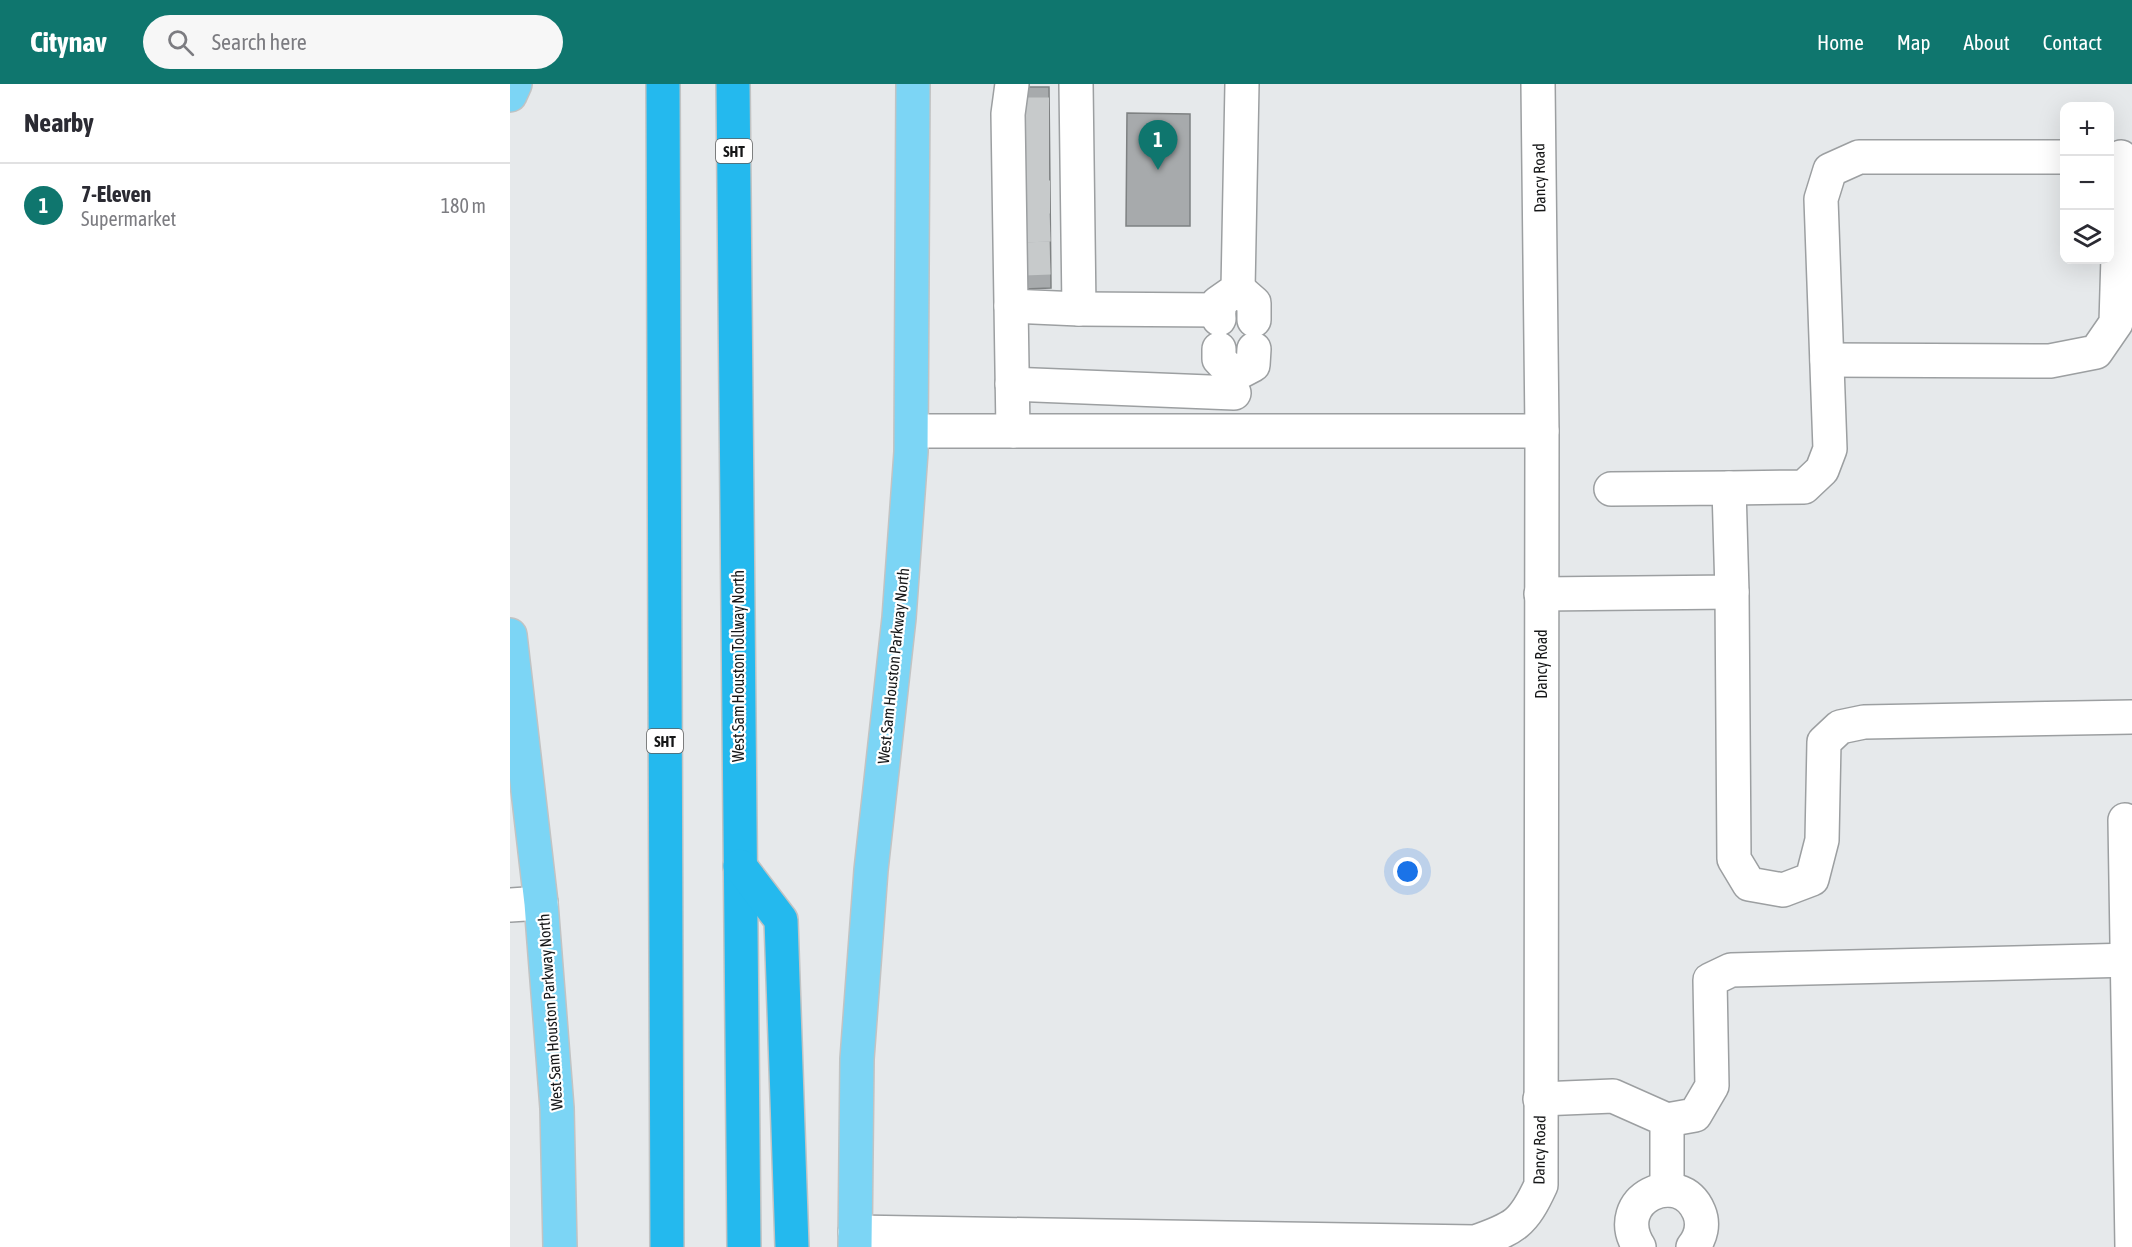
<!DOCTYPE html>
<html lang="en">
<head>
<meta charset="utf-8">
<style>
  :root { --surface:#fff; --page:#f7f7f7; --text:#2b2b33; --muted:#7c7c81; --line:#e1e1e2; --accent:#0f766e }
  body { margin:0; font-family:"Asap Condensed",sans-serif; background:var(--page); color:var(--text) }
  .controls { position:absolute; right:18px; top:18px; display:grid; overflow:hidden; border-radius:12px; box-shadow:0 6px 24px #0002 }
  .controls button { width:54px; height:54px; display:grid; place-items:center; padding:0; border:0; border-bottom:2px solid var(--line); background:var(--surface); color:var(--text); font:30px sans-serif }
  .you { position:absolute; left:898px; top:788px; width:21px; height:21px; margin:-15px; border:4px solid #fff; border-radius:50%; background:#1a73e8; box-shadow:0 0 0 9px #1a73e833 }
  .badge { display:grid; place-items:center; width:39px; height:39px; border-radius:50%; background:var(--accent); color:#fff; font-size:20px; font-weight:700 }
  .pin { position:absolute; translate:-50% -50px; filter:drop-shadow(0 2px 3px #0008) }
  .pin::after { content:''; position:absolute; top:32px; width:21px; height:18px; background:inherit; clip-path:polygon(0 0,100% 0,50% 100%) }
  .list { margin:0; padding:0; list-style:none }
  h2 { display:flex; justify-content:space-between; align-items:center; height:78px; margin:0; padding:0 24px; font-size:26px }
  h2 small { font-size:20px; font-weight:400; color:var(--muted) }
  .list li { display:grid; grid-template-columns:39px 1fr auto; gap:18px; align-items:center; box-sizing:border-box; height:84px; padding:0 24px; border-top:2px solid var(--line) }
  .list b { display:block; font-size:22px; white-space:nowrap }
  .list p { margin:0; font-size:20px; white-space:nowrap; color:var(--muted) }
  .list em { font-size:20px; font-style:normal; color:var(--muted) }
  .icon { flex:none; width:33px; height:33px; fill:none; stroke:currentColor; stroke-width:2; stroke-linecap:round; stroke-linejoin:round }
  .map { position:relative; flex:none; width:1622px; height:1163px; overflow:hidden }
  header { display:flex; align-items:center; gap:36px; box-sizing:border-box; height:84px; padding:0 30px; background:var(--accent); color:#fff }
  header strong { font-size:28px }
  nav { display:flex; gap:33px; margin-inline-start:auto; font-size:21px }
  .search { width:420px; height:54px; background:var(--page); display:flex; align-items:center; gap:15px; box-sizing:border-box; padding:0 21px; border-radius:33px; color:var(--muted); font-size:22px }
  main { display:flex }
  aside { flex:1; background:var(--surface) }
  .map>svg:first-child { display:block }
  .building { fill:#a7aaac; stroke:#7e8182; stroke-width:1.5 }
  .lines { fill:none; stroke-linecap:round; stroke-linejoin:round }
  .minor-tunnel { stroke:#c7cacb; stroke-width:33; stroke-dasharray:33 16; stroke-linecap:butt }
  .minor-casing { stroke:#9c9fa1; stroke-width:36 }
  .major-casing { stroke:#c2c3c3; stroke-width:36 }
  .highway-casing { stroke:#c2c3c3; stroke-width:36 }
  .minor { stroke:#fff; stroke-width:33 }
  .major { stroke:#7cd5f5; stroke-width:33 }
  .highway { stroke:#24b9ee; stroke-width:33 }
  .labels { text-anchor:middle; dominant-baseline:central; stroke-width:4.5; stroke-linejoin:round; paint-order:stroke }
  .shield { fill:#fff; stroke:#5c5d5d; stroke-width:1.5 }
  .shield-label { font-size:15px; font-weight:bold; fill:#161718 }
  .street-label { font-size:16px; fill:#161718; stroke:#fff }
</style>
</head>
<body>
<header>
<strong>Citynav</strong>
<div class="search"><svg class="icon" aria-label="search" viewBox="0 0 24 24"><circle cx="10" cy="10" r="6"/><path d="M15 15l6 6"/></svg>Search here</div>
<nav><a>Home</a><a>Map</a><a>About</a><a>Contact</a></nav>
</header>
<main>
<aside>
<h2>Nearby<small></small></h2>
<ul class="list">
<li><span class="badge">1</span><div><b>7-Eleven</b><p>Supermarket</p></div><em>180 m</em></li>
</ul>
</aside>
<div class="map">
<svg width="1622" height="1163" viewBox="0 0 1622 1163">
  <rect width="100%" height="100%" fill="#e6e9eb"/>
  <g class="building">
    <path d="M512 3H539L541 204 514 205Z"/>
    <path d="M617 29 680 30V142H616Z"/>
  </g>
  <g class="lines">
    <g class="minor-tunnel">
      <path d="M512 30H539"/>
      <path d="M512 58H539"/>
      <path d="M513 85H539"/>
      <path d="M513 113H540"/>
      <path d="M513 142 540 141"/>
      <path d="M514 175 540 174"/>
    </g>
    <defs>
      <g id="minor">
        <path d="M502 0 498 30 503 347"/>
        <path d="M728 205 744 219V236"/>
        <path d="M501 222 569 225 566 0"/>
        <path d="M569 225 709 226"/>
        <path d="M709 235 708 219 728 205 732 0"/>
        <path d="M709 265V275L724 291 743 281 744 265"/>
        <path d="M1317 276 1540 277 1586 268 1606 239 1611 73"/>
        <path d="M502 300 724 309"/>
        <path d="M402 347H1032"/>
        <path d="M1219 404 1294 403 1312 386 1320 365 1311 115 1320 86 1349 73H1554"/>
        <path d="M1222 508 1224 775 1239 800 1273 806 1302 795 1312 756 1314 658 1330 643 1354 638 1622 633"/>
        <path d="M1031 510 1222 508 1219 404 1101 405"/>
        <path d="M1615 736 1622 1163"/>
        <path d="M0 821 31 819"/>
        <path d="M1030 1015 1103 1012 1157 1036V1106"/>
        <path d="M1157 1036 1185 1031 1202 1002 1200 896 1221 886 1622 876"/>
        <path d="M345 1148 965 1158C1005 1144 1013 1140 1031 1101L1032 347 1028 0"/>
        <path d="M1129 1163C1099 1115 1170 1082 1189 1128 1194 1140 1191 1153 1183 1163"/>
      </g>
      <g id="major">
        <path d="M0 11 5 0"/>
        <path d="M0 551 31 819 47 1024 50 1163"/>
        <path d="M345 1163 347 975 361 786 389 534 401 368 403 0"/>
      </g>
      <g id="highway">
        <path d="M153 0 157 1163"/>
        <path d="M223 0 234 1163"/>
        <path d="M230 782 271 836 282 1163"/>
      </g>
    </defs>
    <use href="#minor" class="minor-casing"/>
    <use href="#major" class="major-casing"/>
    <use href="#highway" class="highway-casing"/>
    <use href="#minor" class="minor"/>
    <use href="#major" class="major"/>
    <use href="#highway" class="highway"/>
  </g>
  <g class="labels">
    <g class="shield">
      <rect x="206" y="55" width="36" height="24" rx="4.5"/>
      <rect x="137" y="645" width="36" height="24" rx="4.5"/>
    </g>
    <g class="shield-label">
      <text x="224" y="67">SHT</text>
      <text x="155" y="657">SHT</text>
    </g>
    <g class="street-label">
      <text transform="translate(1029 94) rotate(-91)">Dancy Road</text>
      <text transform="translate(1031 580) rotate(-90)">Dancy Road</text>
      <text transform="translate(228 582) rotate(-90)">West Sam Houston Tollway North</text>
      <text transform="translate(383 582) rotate(-84)">West Sam Houston Parkway North</text>
      <text transform="translate(40 928) rotate(-94)">West Sam Houston Parkway North</text>
      <text transform="translate(1029 1066) rotate(-89)">Dancy Road</text>
    </g>
  </g>
</svg>
<div class="controls">
<button>+</button>
<button>−</button>
<button><svg class="icon" aria-label="layers" viewBox="0 0 24 24"><path d="M12 4l9 5-9 5-9-5zM3 14l9 5 9-5"/></svg></button>
</div>
<div class="you"></div>
<div class="pin badge" style="left:648px;top:86px">1</div>
</div>
</main>
</body>
</html>
